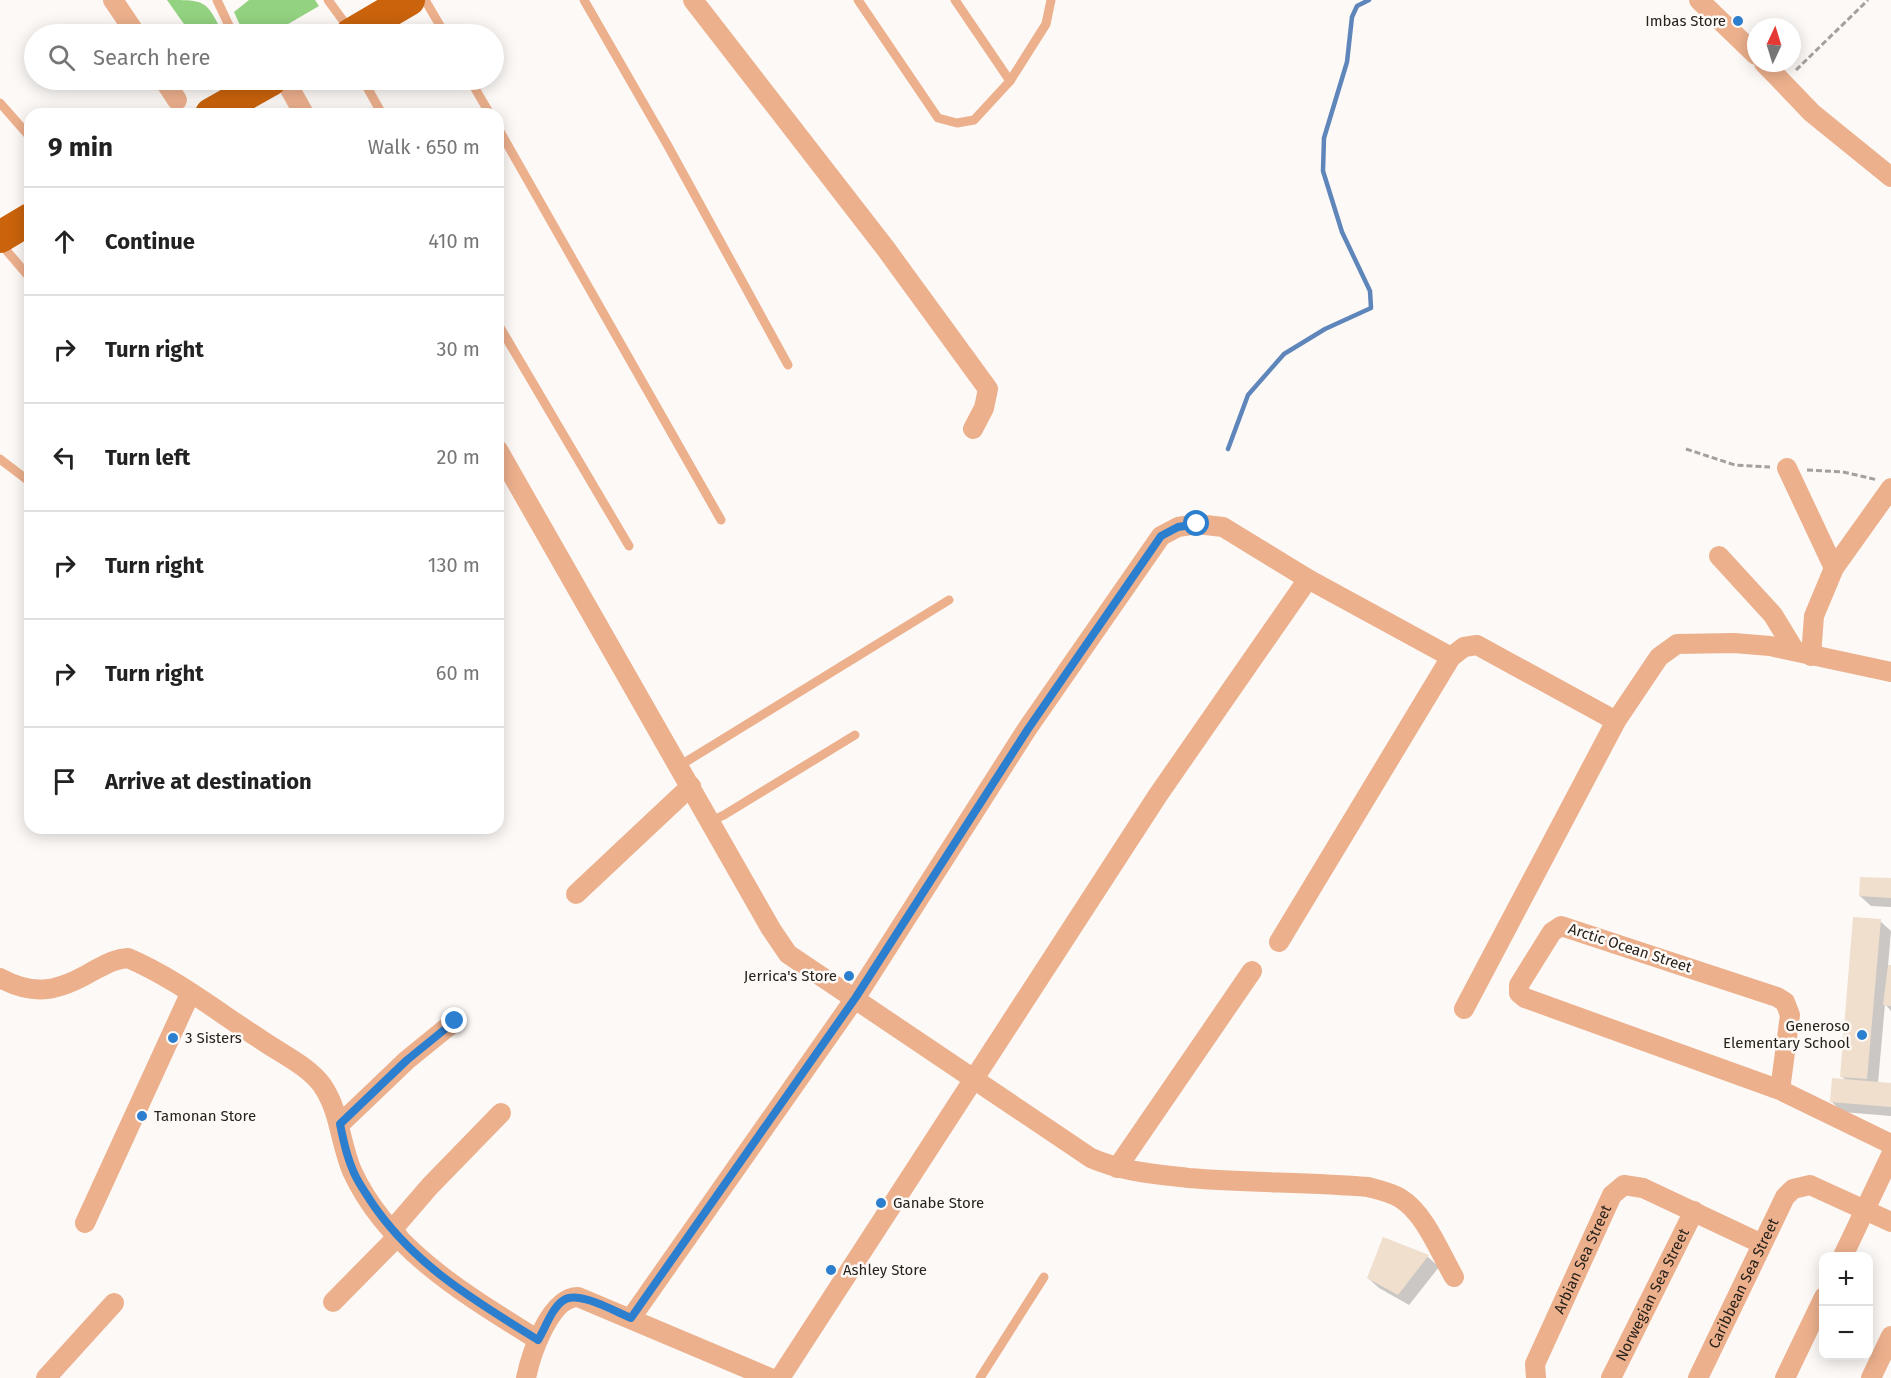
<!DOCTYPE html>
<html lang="en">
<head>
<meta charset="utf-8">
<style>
  :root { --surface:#fff; --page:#f2f2f2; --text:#222; --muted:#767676; --line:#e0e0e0 }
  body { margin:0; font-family:"Fira Sans",sans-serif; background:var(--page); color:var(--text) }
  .controls { position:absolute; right:18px; bottom:18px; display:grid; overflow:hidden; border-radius:12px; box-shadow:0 3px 15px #0003 }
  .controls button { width:54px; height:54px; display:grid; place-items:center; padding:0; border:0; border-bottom:2px solid var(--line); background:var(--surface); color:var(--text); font:30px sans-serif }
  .compass { position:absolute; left:1747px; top:18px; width:54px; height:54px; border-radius:50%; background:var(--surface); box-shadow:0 3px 15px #0003; rotate:4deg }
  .stop { position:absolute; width:18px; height:18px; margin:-14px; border:4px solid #2c7fce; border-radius:50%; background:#fff }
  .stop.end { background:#2c7fce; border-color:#fff; box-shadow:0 2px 6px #0008 }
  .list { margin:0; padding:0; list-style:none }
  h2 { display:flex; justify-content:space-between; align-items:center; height:78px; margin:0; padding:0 24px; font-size:26px }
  h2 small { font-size:20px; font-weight:400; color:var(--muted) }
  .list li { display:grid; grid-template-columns:39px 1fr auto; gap:18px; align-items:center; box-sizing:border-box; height:108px; padding:0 24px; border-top:2px solid var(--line) }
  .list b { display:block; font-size:22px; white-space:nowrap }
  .list em { font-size:20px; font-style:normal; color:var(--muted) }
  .icon { flex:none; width:33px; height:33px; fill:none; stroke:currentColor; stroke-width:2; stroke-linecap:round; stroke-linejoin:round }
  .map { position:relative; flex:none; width:1891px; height:1378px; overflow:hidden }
  .search { position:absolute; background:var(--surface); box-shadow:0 3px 15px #0003; left:24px; top:24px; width:480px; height:66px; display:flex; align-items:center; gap:15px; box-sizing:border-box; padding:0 21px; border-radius:33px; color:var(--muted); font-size:22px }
  .panel { position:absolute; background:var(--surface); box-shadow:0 3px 15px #0003; left:24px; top:108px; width:480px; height:726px; border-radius:18px }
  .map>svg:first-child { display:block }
  .forest { fill:#93d280 }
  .shadow { fill:#0003 }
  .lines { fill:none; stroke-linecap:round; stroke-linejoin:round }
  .stream { stroke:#5f86bb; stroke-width:4.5 }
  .building { fill:#f1dfcd }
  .path { stroke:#a5a09c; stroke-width:3; stroke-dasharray:6 3; stroke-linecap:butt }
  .service { stroke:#ecb08d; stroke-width:9 }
  .minor { stroke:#ecb08d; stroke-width:20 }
  .trunk { stroke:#ca630c; stroke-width:32 }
  .route { stroke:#2c7fce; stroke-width:8 }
  .poi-dot { fill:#2c7fce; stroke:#fdf9f6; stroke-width:2 }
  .labels { text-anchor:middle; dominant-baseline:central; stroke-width:5; stroke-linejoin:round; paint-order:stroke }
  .poi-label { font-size:15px; fill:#28221b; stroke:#fdf9f6; text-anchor:start }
  .street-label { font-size:15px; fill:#28221b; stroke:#fdf9f6 }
</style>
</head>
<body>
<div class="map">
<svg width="1891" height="1378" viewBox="0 0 1891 1378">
  <rect width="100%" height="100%" fill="#fdf9f6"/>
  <g class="forest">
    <path d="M167 0C206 0 206 0 223 34H191Z"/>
    <path d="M249 0H315L319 6 271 34H244L234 12Z"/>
  </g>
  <g class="shadow">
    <path d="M1891 880V907L1871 906 1860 896Z"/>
    <path d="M1880 921 1891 931 1888 966 1891 967V1011L1885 1004 1878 1083 1891 1084V1116L1842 1112 1832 1102 1846 1080 1841 1076Z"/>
    <path d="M1384 1239 1428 1257 1439 1267 1409 1305 1379 1288 1368 1278Z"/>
  </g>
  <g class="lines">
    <path class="stream" d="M1228 449 1248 395 1284 354 1325 329 1371 308 1370 291 1342 232 1323 171 1324 138 1347 62 1352 17 1357 6 1369 0"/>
  </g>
  <g class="building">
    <path d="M1860 877 1891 878V898L1859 896Z"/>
    <path d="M1853 917 1881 919 1867 1079 1840 1077Z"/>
    <path d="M1888 965H1891V1006L1883 1005Z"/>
    <path d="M1832 1078 1891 1083V1107L1830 1102Z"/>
    <path d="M1383 1237 1429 1255 1398 1295 1367 1278Z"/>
  </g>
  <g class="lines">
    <g class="path">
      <path d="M1796 70 1868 0"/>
      <path d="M1686 449 1735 465 1770 467"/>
      <path d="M1807 470 1843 472 1878 480"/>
    </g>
    <g class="service">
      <path d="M217 0 233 34"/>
      <path d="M328 0 350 30"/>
      <path d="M425 0 445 34"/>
      <path d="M584 0 668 146 788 365"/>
      <path d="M858 0 938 118 957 123 974 120 1010 81 1046 24 1051 0"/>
      <path d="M955 0 1010 81"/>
      <path d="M363 80 382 114"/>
      <path d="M470 80 490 114"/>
      <path d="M0 103 30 137"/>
      <path d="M498 128 721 520"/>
      <path d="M0 243 30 278"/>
      <path d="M498 324 629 546"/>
      <path d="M0 459 30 482"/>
      <path d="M679 766 949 600"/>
      <path d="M711 821 724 815 855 735"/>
      <path d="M980 1378 1044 1277"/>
    </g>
    <g class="minor">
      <path d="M113 0 136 34"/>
      <path d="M693 0 886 249 988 389 984 408 973 429"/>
      <path d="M1699 0 1756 55"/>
      <path d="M1764 63 1812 113 1891 177"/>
      <path d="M164 80 177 100"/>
      <path d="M285 80 304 114"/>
      <path d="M498 450 771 929 788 954 1091 1158C1123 1172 1155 1174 1189 1178 1249 1183 1309 1182 1368 1187 1379 1190 1390 1192 1400 1198 1425 1213 1440 1253 1454 1277"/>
      <path d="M1787 468 1834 568"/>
      <path d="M1719 556 1773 615 1795 651"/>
      <path d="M1811 656 1814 616 1834 568 1891 488"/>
      <path d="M576 894 691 786"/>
      <path d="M1279 942 1451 657 1464 647 1477 645 1616 721"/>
      <path d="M0 978C35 997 59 991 93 971 105 965 114 959 128 958 175 978 218 1012 260 1039 280 1053 307 1065 322 1085 340 1111 340 1143 352 1171 388 1250 468 1296 538 1340"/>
      <path d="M1464 1009 1616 721 1659 657 1677 644 1734 643 1770 646 1891 672"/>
      <path d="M1780 1090 1790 1015 1785 1002 1777 997 1561 926 1552 932 1519 985V993L1525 998 1780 1090 1891 1144"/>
      <path d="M340 1124 407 1060 455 1021"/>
      <path d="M1117 1168 1252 971"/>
      <path d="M85 1223 190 994"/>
      <path d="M392 1230 430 1186 501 1113"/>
      <path d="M1843 1256 1891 1155"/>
      <path d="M333 1302 398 1236"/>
      <path d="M631 1318 856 997 1027 729 1161 536 1178 527 1197 524 1223 527 1308 579 1451 657"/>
      <path d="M46 1378 114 1303"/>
      <path d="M526 1378C531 1354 550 1297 578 1297L770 1378"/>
      <path d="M780 1378 1158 795 1308 579"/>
      <path id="s1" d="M1536 1378 1535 1364 1612 1195 1624 1185 1643 1188 1762 1244"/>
      <path id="s2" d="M1611 1378 1694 1211"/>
      <path id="s3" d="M1698 1378 1785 1197 1793 1189 1810 1185 1891 1222"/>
      <path d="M1785 1378 1824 1297"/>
      <path d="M1871 1378 1891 1336"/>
    </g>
    <g class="trunk">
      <path d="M351 34 409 0"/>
      <path d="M211 114 271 80"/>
      <path d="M0 237 30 219"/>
    </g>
  </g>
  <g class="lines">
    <path class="route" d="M455 1021 407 1060 340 1124C343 1139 346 1154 352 1168 356 1180 364 1190 370 1200 412 1264 475 1301 538 1340 545 1329 552 1307 564 1300 578 1290 616 1312 631 1318L856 997 1028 729 1161 536 1178 527 1197 524"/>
  </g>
  <g class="poi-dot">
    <circle cx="1738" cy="21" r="6"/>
    <circle cx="849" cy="976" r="6"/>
    <circle cx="1862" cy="1035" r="6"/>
    <circle cx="173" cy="1038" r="6"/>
    <circle cx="142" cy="1116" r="6"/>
    <circle cx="881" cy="1203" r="6"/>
    <circle cx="831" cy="1270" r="6"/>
  </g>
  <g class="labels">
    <g class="poi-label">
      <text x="1726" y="21" text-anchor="end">Imbas Store</text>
      <text x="837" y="976" text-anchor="end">Jerrica's Store</text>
      <text x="1850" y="1026" text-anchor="end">Generoso<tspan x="1850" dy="17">Elementary School</tspan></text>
      <text x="185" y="1038">3 Sisters</text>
      <text x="154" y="1116">Tamonan Store</text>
      <text x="893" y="1203">Ganabe Store</text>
      <text x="843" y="1270">Ashley Store</text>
    </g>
    <g class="street-label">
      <text transform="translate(1630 948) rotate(18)">Arctic Ocean Street</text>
      <text stroke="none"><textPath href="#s1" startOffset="129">Arbian Sea Street</textPath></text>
      <text stroke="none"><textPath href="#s3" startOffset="105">Caribbean Sea Street</textPath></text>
      <text stroke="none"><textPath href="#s2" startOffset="93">Norwegian Sea Street</textPath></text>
    </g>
  </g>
</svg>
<div class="controls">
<button>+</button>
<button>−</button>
</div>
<svg class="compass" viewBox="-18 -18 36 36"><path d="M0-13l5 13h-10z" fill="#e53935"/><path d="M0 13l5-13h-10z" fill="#767676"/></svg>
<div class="stop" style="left:1197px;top:524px"></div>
<div class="stop end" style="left:455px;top:1021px"></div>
<div class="search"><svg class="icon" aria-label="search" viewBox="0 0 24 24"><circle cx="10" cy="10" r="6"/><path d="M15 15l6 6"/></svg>Search here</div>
<section class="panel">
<h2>9 min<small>Walk · 650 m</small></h2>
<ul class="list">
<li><svg class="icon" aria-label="ahead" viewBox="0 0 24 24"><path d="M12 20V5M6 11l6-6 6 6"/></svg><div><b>Continue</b></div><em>410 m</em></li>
<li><svg class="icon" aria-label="right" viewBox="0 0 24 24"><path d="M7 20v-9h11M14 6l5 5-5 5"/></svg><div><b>Turn right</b></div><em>30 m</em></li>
<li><svg class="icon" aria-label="left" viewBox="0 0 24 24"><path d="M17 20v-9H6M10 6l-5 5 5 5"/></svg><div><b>Turn left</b></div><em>20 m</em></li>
<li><svg class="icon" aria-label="right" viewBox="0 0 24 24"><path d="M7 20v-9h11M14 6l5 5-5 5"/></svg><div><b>Turn right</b></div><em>130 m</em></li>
<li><svg class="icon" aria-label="right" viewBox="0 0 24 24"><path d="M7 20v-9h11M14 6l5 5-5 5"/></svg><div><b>Turn right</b></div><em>60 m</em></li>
<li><svg class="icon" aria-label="arrive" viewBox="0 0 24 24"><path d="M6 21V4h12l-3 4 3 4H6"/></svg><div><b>Arrive at destination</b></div></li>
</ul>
</section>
</div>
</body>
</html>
